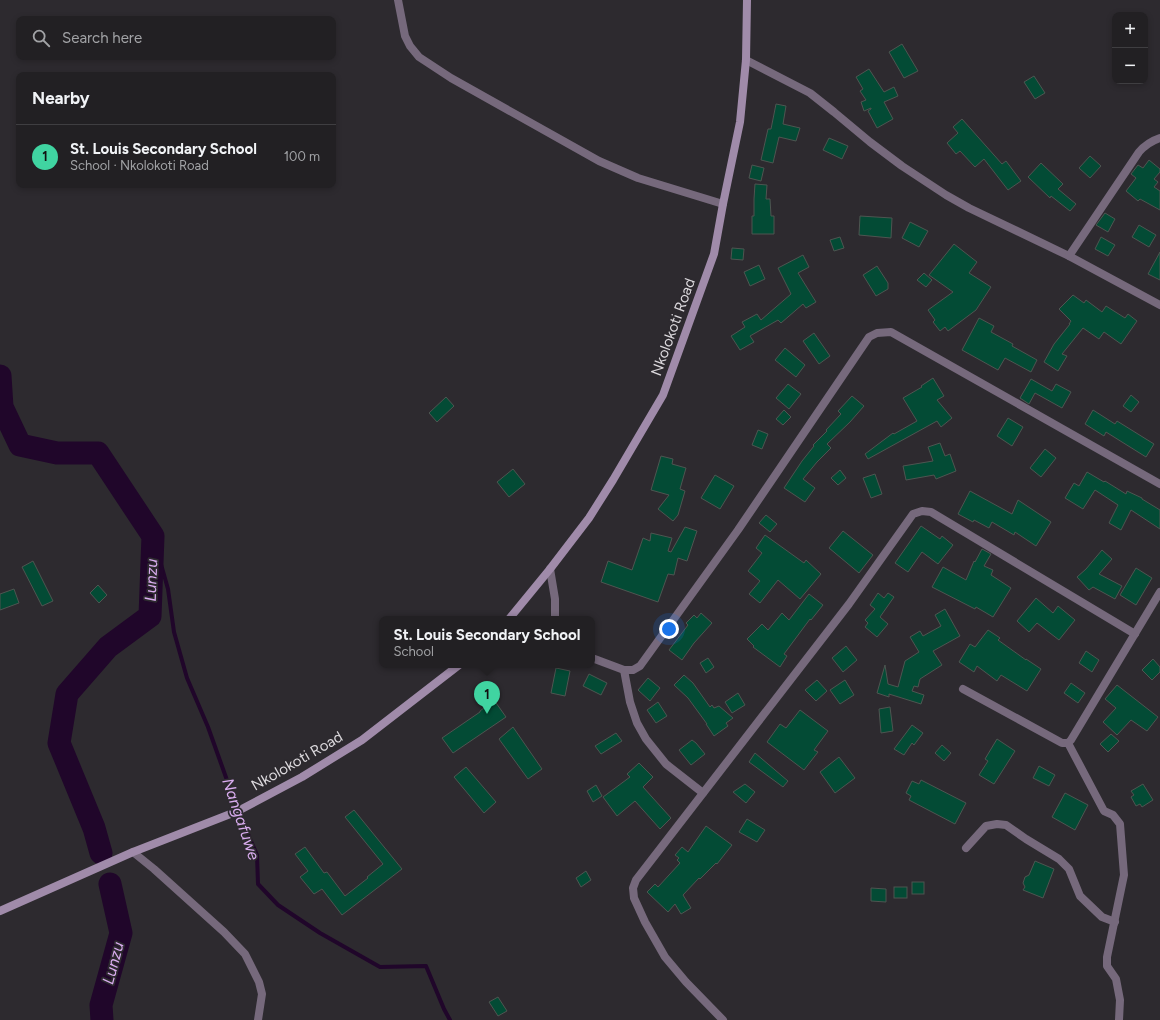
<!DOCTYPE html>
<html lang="en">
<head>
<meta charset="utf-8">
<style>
  :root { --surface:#222023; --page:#2a282b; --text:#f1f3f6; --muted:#a2a3a6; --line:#3f3e41; --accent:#40d4a1 }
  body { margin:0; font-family:Figtree,sans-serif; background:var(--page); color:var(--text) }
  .controls { position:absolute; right:12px; top:12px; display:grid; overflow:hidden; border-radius:8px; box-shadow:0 2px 6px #0003 }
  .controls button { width:36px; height:36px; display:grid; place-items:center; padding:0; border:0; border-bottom:1px solid var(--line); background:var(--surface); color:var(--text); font:20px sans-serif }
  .you { position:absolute; left:669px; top:629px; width:14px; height:14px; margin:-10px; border:3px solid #fff; border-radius:50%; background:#1a73e8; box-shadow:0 0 0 6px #1a73e833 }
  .badge { display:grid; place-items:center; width:26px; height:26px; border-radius:50%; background:var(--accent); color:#111; font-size:13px; font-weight:700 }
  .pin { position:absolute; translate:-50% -33px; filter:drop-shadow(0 1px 2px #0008) }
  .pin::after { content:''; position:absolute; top:21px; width:14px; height:12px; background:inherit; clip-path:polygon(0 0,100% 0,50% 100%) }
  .popup { position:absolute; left:379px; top:616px; width:216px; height:52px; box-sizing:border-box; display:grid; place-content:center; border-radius:8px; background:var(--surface); filter:drop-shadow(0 1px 3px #0005); font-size:13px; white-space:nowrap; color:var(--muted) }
  .popup b { font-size:15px; color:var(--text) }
  .popup::after { content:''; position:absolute; left:50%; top:100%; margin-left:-8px; border:8px solid transparent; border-top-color:var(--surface) }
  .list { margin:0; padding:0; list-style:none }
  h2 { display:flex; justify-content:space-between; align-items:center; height:52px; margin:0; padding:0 16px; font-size:17px }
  h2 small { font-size:13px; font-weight:400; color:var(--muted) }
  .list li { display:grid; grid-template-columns:26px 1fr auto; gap:12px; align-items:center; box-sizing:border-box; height:64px; padding:0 16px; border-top:1px solid var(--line) }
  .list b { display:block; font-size:15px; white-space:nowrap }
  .list p { margin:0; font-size:13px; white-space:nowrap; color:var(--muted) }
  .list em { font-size:13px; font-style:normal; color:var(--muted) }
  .icon { flex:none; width:22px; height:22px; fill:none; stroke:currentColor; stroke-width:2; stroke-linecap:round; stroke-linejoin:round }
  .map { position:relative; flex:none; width:1160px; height:1020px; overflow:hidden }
  .search { position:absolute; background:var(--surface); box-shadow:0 2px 6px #0003; left:16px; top:16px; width:320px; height:44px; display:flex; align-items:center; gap:10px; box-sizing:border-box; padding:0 14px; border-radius:8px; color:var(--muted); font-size:15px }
  .panel { position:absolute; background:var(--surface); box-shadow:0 2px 6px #0003; left:16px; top:72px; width:320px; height:116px; border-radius:8px }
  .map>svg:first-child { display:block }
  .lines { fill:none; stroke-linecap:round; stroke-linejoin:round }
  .stream { stroke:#20062a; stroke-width:4 }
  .river { stroke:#20062a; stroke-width:23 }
  .building { fill:#034b35; stroke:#4e5551 }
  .street { stroke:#76697c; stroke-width:8 }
  .secondary { stroke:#a08baa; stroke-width:8 }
  .labels { text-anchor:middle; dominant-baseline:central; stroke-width:3.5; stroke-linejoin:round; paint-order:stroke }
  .street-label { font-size:15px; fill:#dcd9dd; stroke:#2d2a2f }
  .water-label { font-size:16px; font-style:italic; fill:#daadf0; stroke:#2d2a2f }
</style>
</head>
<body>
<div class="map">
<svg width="1160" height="1020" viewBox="0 0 1160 1020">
  <rect width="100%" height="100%" fill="#2d2a2f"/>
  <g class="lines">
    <path class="stream" d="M153 536 168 589 174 632 187 678 208 727 238 811 257 855 258 884 278 905 320 933 380 967 426 966 444 1009 450 1020"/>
    <g class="river">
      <path d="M0 376 2 407 20 445 57 453H98L153 536 150 616 108 647 67 694 59 743 94 828 101 853"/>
      <path d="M102 1020 101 1005 121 933 110 884"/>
    </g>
  </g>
  <g class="building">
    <path d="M902 44 918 71 904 78 889 52Z"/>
    <path d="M869 69 884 92 894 87 898 96 884 102 893 119 877 128 868 111 871 109V108L864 111 861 102 866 100 860 91 863 89 856 77Z"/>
    <path d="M1034 76 1045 93 1035 99 1024 82Z"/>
    <path d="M776 104 786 106 783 124 800 128 796 141 779 137 773 163 761 160 768 129H771Z"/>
    <path d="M962 119 1002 164 1006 161 1021 181 1008 190 984 159 975 167 960 151 956 154 947 143 958 133 953 127Z"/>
    <path d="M829 138 848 146 842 159 823 150Z"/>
    <path d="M1090 156 1101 166 1090 178 1079 168Z"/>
    <path d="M1149 160 1160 169V172L1154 179 1158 182 1154 187 1160 191V210L1140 199 1138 201 1126 191 1136 178 1131 174 1138 165 1143 168Z"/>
    <path d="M1041 163 1063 184 1058 189 1076 204 1070 211 1051 196 1050 198 1028 177Z"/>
    <path d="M752 165 764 168 761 181 749 178Z"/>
    <path d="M755 184 767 185 766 199H770L771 216H774V234H752V216H754V199Z"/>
    <path d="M1105 213 1115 219 1108 232 1096 225Z"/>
    <path d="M860 216 892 218 891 238 859 235Z"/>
    <path d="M910 222 928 231 919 247 902 238Z"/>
    <path d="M1139 225 1156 235 1149 247 1132 237Z"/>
    <path d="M840 237 844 248 834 251 830 240Z"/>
    <path d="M1101 237 1115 245 1108 256 1095 249Z"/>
    <path d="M954 244 977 262 969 273 991 287 976 310 948 331 945 327 940 331 933 322 935 320 928 310 953 292 929 275Z"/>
    <path d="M732 248 744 249 743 260 731 259Z"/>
    <path d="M1160 252V280L1148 274Z"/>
    <path d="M803 255 809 267 798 273 816 302 806 308 803 304 781 323 778 320 750 336 754 342 740 350 731 336 745 327 742 322 757 314 761 320 791 294 778 268Z"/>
    <path d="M759 265 765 279 750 286 744 272Z"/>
    <path d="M877 266 888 283V289L876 296 863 275Z"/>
    <path d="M924 273 932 280 926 287 917 280Z"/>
    <path d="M1073 295 1084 303 1086 300 1102 312 1106 306 1125 318 1128 314 1137 321 1121 344 1104 332 1099 339 1083 328 1062 354 1067 356 1058 371 1044 362 1054 344 1070 324H1069L1071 321 1059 309Z"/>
    <path d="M979 318 994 326 991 332 1013 344 1012 346 1037 360 1031 372 1005 358 998 370 962 350Z"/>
    <path d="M814 333 830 356 819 364 803 341Z"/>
    <path d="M785 348 805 365 796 377 775 360Z"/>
    <path d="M933 378 944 396 937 400 952 418 941 427 937 421 868 459 865 454 893 433 894 434 917 421 903 398 922 387 921 386Z"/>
    <path d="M1031 379 1052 391 1056 384 1071 392 1062 408 1035 393 1029 404 1020 398Z"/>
    <path d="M788 384 801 394 789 409 776 398Z"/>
    <path d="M1131 395 1139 402 1131 412 1123 406Z"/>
    <path d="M852 396 864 406 850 422 827 444 831 448 817 462 803 479 815 488 805 502 784 488 802 461 814 446 813 445 827 431 826 430 841 414 838 411Z"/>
    <path d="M446 397 454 406 437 422 429 413Z"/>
    <path d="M784 410 791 417 783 425 776 419Z"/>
    <path d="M1093 410 1115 424 1117 421 1154 444 1146 457 1106 432 1104 436 1085 424Z"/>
    <path d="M1008 418 1023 427 1012 446 997 436Z"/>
    <path d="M758 430 768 434 762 449 752 445Z"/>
    <path d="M940 443 945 456 950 454 956 471 936 479 934 475 906 480 903 466 933 461 928 447Z"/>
    <path d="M1045 449 1056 458 1041 477 1030 468Z"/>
    <path d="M661 456 673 459 672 464 686 468 680 489 685 491 678 515 673 521 658 509 669 495 651 490Z"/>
    <path d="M513 469 525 484 509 497 497 482Z"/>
    <path d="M840 470 846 478 838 485 831 478Z"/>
    <path d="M1087 472 1104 482 1105 481 1126 494 1127 491 1142 498V499L1160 510V529L1131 510 1121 530 1109 523 1118 505 1095 490 1083 509 1065 498 1074 483 1079 486Z"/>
    <path d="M875 474 882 494 871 498 863 478Z"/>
    <path d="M715 475 734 486 720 509 701 498Z"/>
    <path d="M970 491 1012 514 1018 500 1051 522 1036 546 1015 532 1014 535 992 522 989 528 974 520 973 522 958 514Z"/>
    <path d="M766 515 777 524 770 532 759 523Z"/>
    <path d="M921 526 940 539 942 536 953 545 938 564 922 552 908 572 895 563Z"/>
    <path d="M685 527 697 531 687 561 678 558 674 575 668 574 658 602 601 582 608 561 632 570 643 538 650 541 651 533 672 538 668 551 671 552Z"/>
    <path d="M843 531 873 555 859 573 829 548Z"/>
    <path d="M765 535 804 563 806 560 821 574 800 599 778 580 760 603 749 594 760 581 748 571 762 553 756 548Z"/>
    <path d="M982 549 991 554 984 566 993 570 991 575 1011 588 993 617 976 607 975 609 932 587 943 567 966 580 974 561 975 562Z"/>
    <path d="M1102 550 1112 559 1099 574 1122 586 1115 599 1093 587 1089 590 1077 577 1086 569Z"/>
    <path d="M33 561 53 601 42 606 22 567Z"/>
    <path d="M1136 568 1152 578 1136 605 1120 595Z"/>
    <path d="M98 585 107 595 99 603 90 593Z"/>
    <path d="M14 589 19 603 0 610V594Z"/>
    <path d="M878 593 884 598 888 593 894 597 880 617 888 624 877 637 865 627 868 623 865 620 875 609 870 605Z"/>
    <path d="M809 594 823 605 811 620 810 619 784 654 787 656 780 667 753 647 754 646 747 639 762 624 768 630 782 613 789 620Z"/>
    <path d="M1036 598 1053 613 1058 606 1075 620 1059 640 1037 623 1029 632 1017 621Z"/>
    <path d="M945 609 960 636 933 651 942 665 920 679 918 687 914 686 912 691 924 695 921 704 889 694V697L877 693 885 665 888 684 898 687 905 661 919 652 910 637 920 631 923 636 941 626 935 615Z"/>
    <path d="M701 613 712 623 694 643 682 660 669 650 688 625 686 623 694 615 697 618Z"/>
    <path d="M988 630 1000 638 998 640 1026 660V659L1041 669 1027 691 1001 675 997 681 977 666 974 672 959 662 970 644 975 647Z"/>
    <path d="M846 646 857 660 843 672 832 658Z"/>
    <path d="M1086 651 1099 660 1092 672 1079 663Z"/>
    <path d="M708 658 714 667 706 673 700 663Z"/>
    <path d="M1153 659 1160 667V672L1152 680 1142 670Z"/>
    <path d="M556 668 570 671 565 696 551 693Z"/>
    <path d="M589 674 607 683 601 695 583 686Z"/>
    <path d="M684 675 693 683 710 707 712 705 714 708 719 706 733 718 726 723 728 726 714 736 706 724H707L688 698 674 685Z"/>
    <path d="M648 678 660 688 650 701 638 690Z"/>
    <path d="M817 680 827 691 816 701 805 690Z"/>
    <path d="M845 680 854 695 840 704 830 690Z"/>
    <path d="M1071 683 1085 693 1078 703 1064 693Z"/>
    <path d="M1117 685 1158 717 1147 731 1131 720 1117 735 1103 722 1116 708 1105 699Z"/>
    <path d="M738 693 745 705 732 713 725 702Z"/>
    <path d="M494 700 506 717 453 753 442 738 480 712V711Z"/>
    <path d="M658 702 667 716 656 723 647 710Z"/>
    <path d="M890 707 893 731 881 733 879 709Z"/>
    <path d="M800 710 828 731 814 750 818 752 804 770 767 742 780 724 786 728Z"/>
    <path d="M912 725 923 733 914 745 912 743 904 755 894 749Z"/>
    <path d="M513 727 542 769 528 779 499 739Z"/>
    <path d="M616 733 622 741 601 754 595 746Z"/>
    <path d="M1111 734 1119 741 1108 752 1100 744Z"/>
    <path d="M997 739 1015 751 994 784 979 775 988 761 985 759Z"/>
    <path d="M692 740 696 743 705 754 691 765 679 750Z"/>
    <path d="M942 745 951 753 944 761 935 753Z"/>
    <path d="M755 753 788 781 783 787 749 762Z"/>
    <path d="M839 757 855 778 835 793 820 772Z"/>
    <path d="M639 763 653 777 643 787 671 818 660 829 635 801 617 816 603 797 630 777 627 774Z"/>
    <path d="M1039 766 1055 775 1049 786 1033 778Z"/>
    <path d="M466 767 496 802 484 813 454 777Z"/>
    <path d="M921 780 966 803 955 824 909 800 911 796 906 793 912 781 919 784Z"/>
    <path d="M745 784 755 792 746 803 733 792Z"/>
    <path d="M1143 784 1153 800 1142 807 1140 804 1136 806 1131 797 1134 795 1131 791Z"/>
    <path d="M596 785 602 796 593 802 587 791Z"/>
    <path d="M1065 793 1088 805 1075 830 1052 817Z"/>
    <path d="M354 810 402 869 342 915 322 889 314 894 300 877 308 871 295 854 305 847 324 873 327 872 345 896 368 878 367 877 383 864 345 817Z"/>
    <path d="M747 819 765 830 757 842 739 832Z"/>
    <path d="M706 826 732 845 717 864 716 863 700 879 699 878 683 895 691 908 681 914 675 904 668 912 647 892 655 884 658 887 680 863 677 860 679 858 675 855 682 847 688 852Z"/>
    <path d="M1035 861 1054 869 1043 898 1023 890 1025 887 1023 883 1025 877 1029 875Z"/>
    <path d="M586 871 591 880 581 887 576 878Z"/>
    <rect x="912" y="882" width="12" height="12"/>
    <rect x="894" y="887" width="13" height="11"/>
    <path d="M871 888 886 889V902L871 901Z"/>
    <path d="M498 997 507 1011 498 1016 489 1002Z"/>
  </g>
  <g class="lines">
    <g class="street">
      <path d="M398 0 405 36 410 46 419 57 451 78 599 161 638 178 723 204"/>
      <path d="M746 60 810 93 834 112 870 142 902 166 946 195 969 208 1069 256 1160 305"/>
      <path d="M1069 256 1139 152C1145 145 1151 141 1160 138"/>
      <path d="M550 569 555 599V619"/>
      <path d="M592 658 624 670H633L640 666 738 530 869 337 877 333 891 332 1160 484"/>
      <path d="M624 670 630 702 637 723 646 739 666 764 703 793"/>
      <path d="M963 689 1062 743H1068L1071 740 1160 592"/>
      <path d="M1068 743 1104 811 1113 815 1120 824 1124 875 1107 957V966L1116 979 1120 1000 1119 1020"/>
      <path d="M966 848 986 826 997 824 1006 825 1026 839 1059 859 1069 869 1080 896 1102 917 1115 922"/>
      <path d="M133 852 154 869 224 932 245 954 259 982 262 994 258 1020"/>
      <path d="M723 1020 686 982 665 957 645 922 634 898 633 888 636 880 849 604 913 514 922 511 931 512 1135 634"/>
    </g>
    <g class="secondary">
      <path d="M509 619 550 569 589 518 613 480 663 395 714 254 723 204 740 122 746 60 747 0"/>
      <path d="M0 911 133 852 238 811 302 777 362 740 459 665"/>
    </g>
  </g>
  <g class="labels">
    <g class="street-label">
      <text transform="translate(673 327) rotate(-70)">Nkolokoti Road</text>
      <text transform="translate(297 761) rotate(-30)">Nkolokoti Road</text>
    </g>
    <g class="water-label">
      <text transform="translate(151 580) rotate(-88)">Lunzu</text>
      <text transform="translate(241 819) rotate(71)">Nangafuwe</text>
      <text transform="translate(113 963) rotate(-75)">Lunzu</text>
    </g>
  </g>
</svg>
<div class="controls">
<button>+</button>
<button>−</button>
</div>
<div class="you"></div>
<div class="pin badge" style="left:487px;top:714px">1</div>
<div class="popup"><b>St. Louis Secondary School</b>School</div>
<div class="search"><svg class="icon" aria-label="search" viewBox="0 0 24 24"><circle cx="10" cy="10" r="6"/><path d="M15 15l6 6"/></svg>Search here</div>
<section class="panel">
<h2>Nearby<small></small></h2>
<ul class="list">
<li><span class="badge">1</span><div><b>St. Louis Secondary School</b><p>School · Nkolokoti Road</p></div><em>100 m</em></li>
</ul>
</section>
</div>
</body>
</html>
